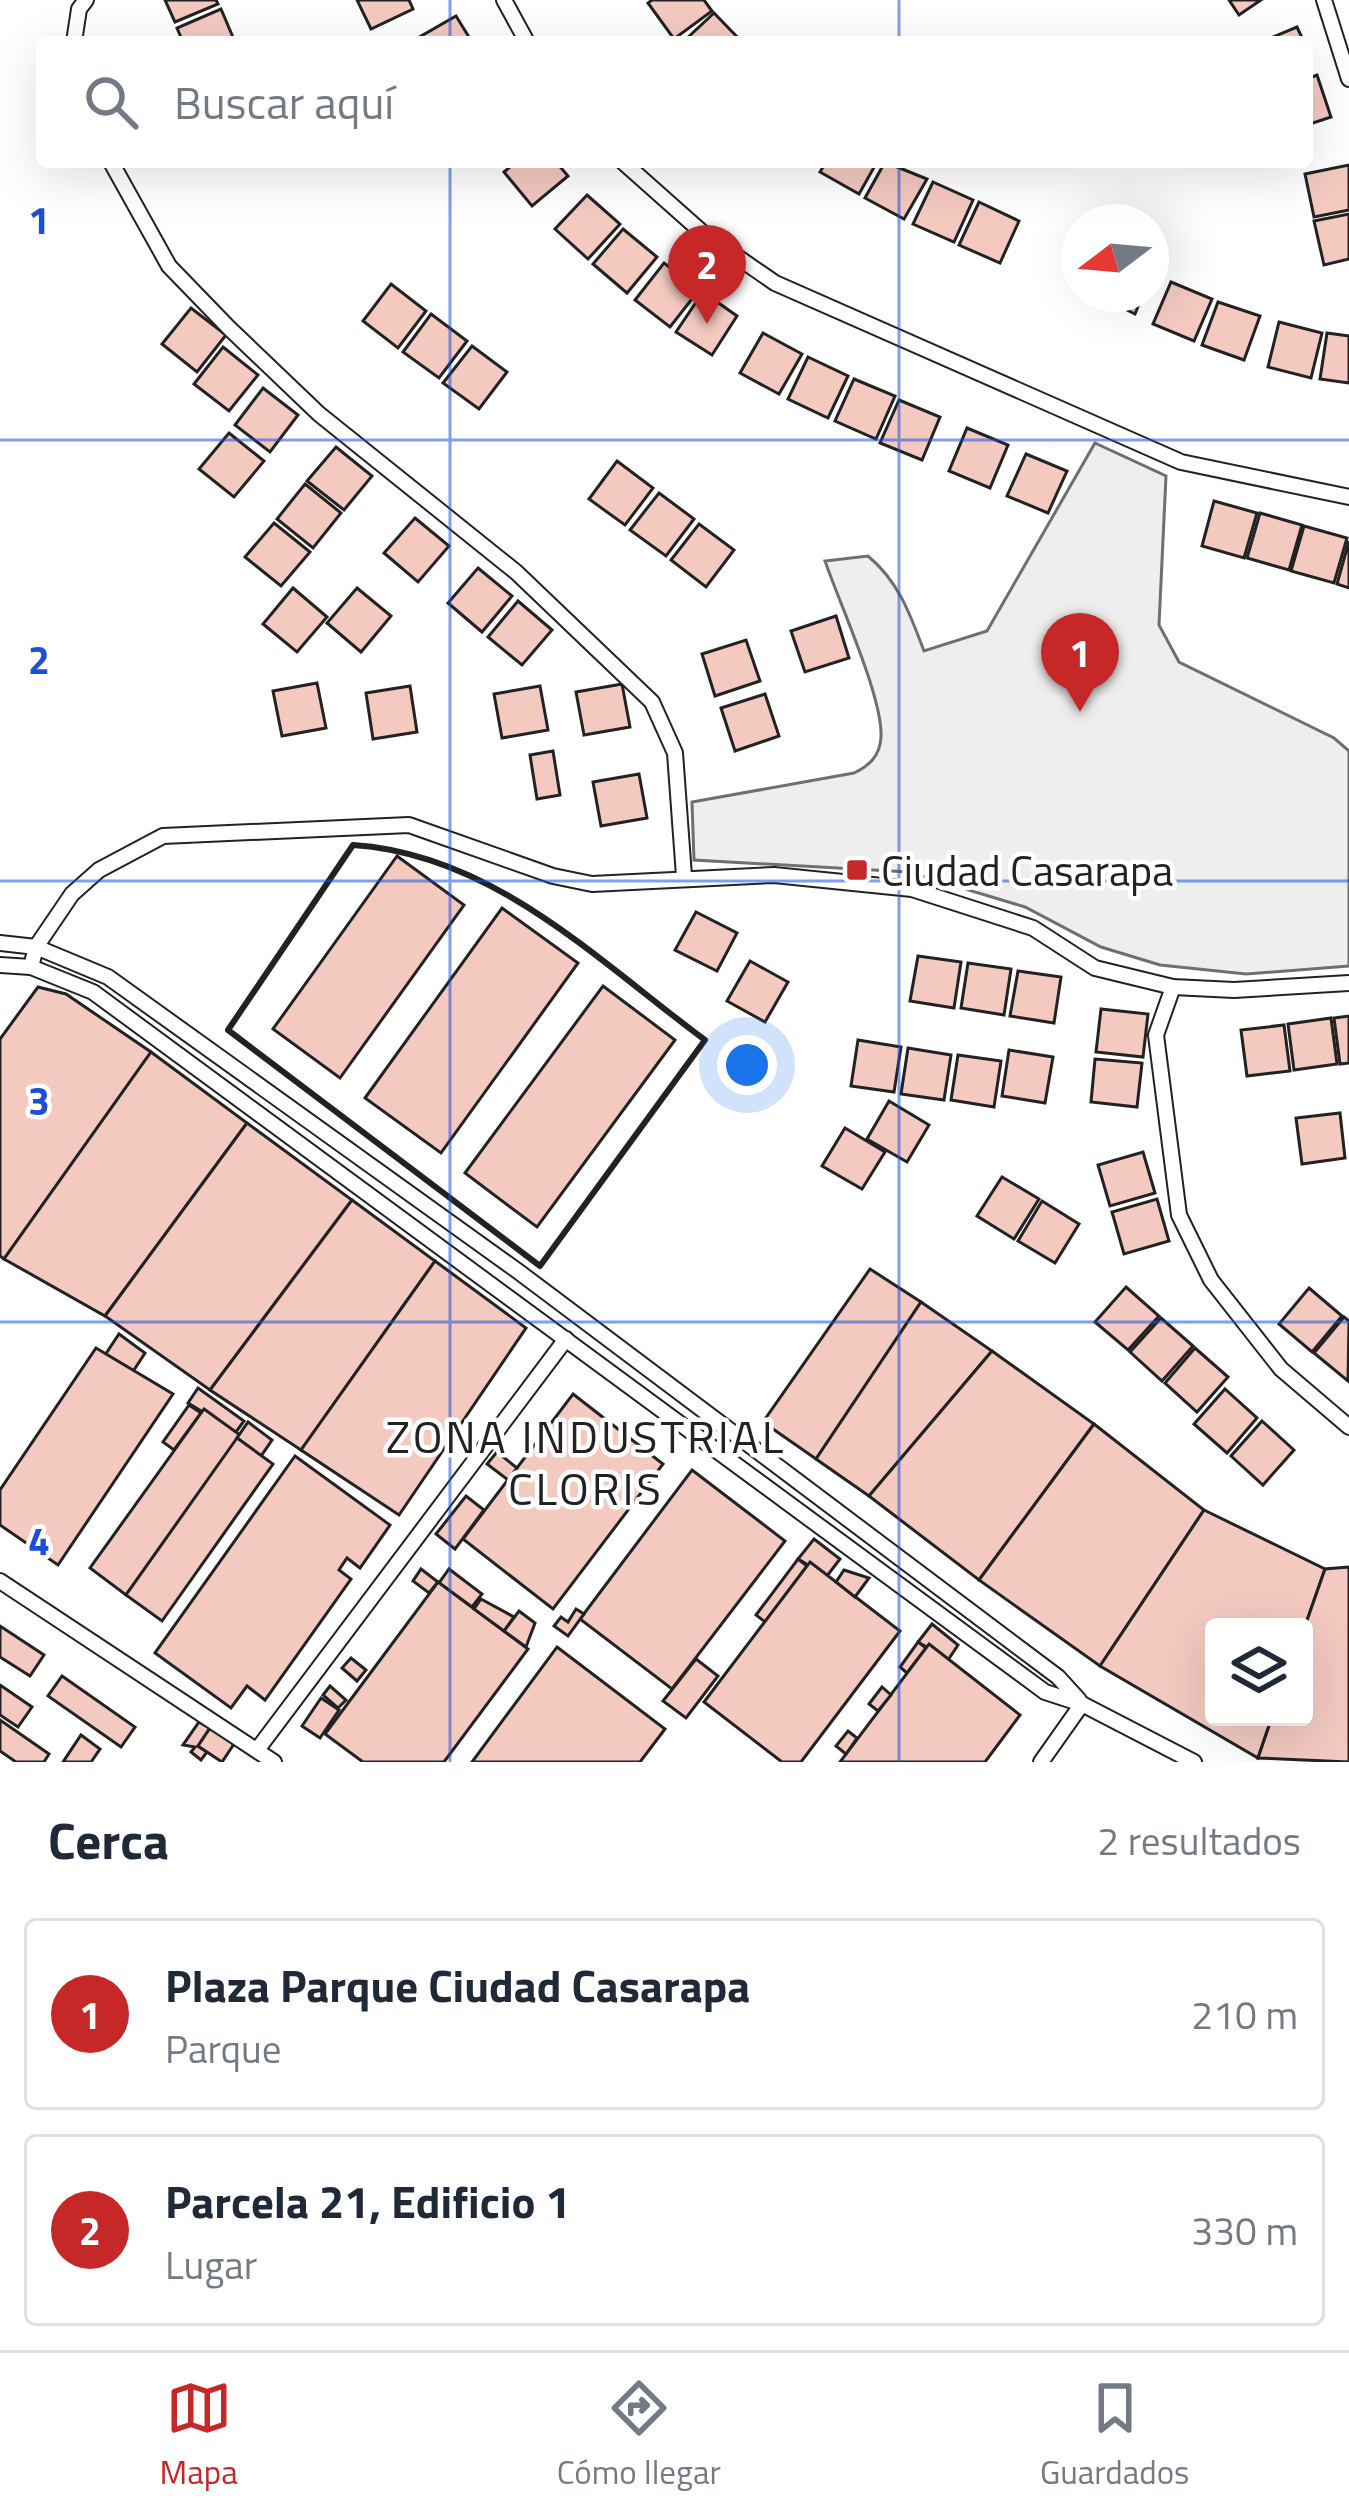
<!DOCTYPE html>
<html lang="es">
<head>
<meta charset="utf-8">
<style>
  :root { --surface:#fff; --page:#f2f2f3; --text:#1f2937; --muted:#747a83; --line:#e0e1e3; --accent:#c62828 }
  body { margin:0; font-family:"Titillium Web",sans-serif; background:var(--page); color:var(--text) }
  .controls { position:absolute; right:36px; bottom:36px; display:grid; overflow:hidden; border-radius:12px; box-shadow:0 12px 48px #0002 }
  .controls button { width:108px; height:108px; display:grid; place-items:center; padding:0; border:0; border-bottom:3px solid var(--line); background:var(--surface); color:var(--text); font:60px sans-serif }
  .compass { position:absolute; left:1061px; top:204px; width:108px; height:108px; border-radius:50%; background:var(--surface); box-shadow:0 12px 48px #0002; rotate:254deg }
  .you { position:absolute; left:747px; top:1065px; width:42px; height:42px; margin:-30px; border:9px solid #fff; border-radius:50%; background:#1a73e8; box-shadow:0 0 0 18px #1a73e833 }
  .badge { display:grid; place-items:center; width:78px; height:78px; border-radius:50%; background:var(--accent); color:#fff; font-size:39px; font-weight:700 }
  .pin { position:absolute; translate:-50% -99px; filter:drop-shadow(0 3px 6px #0008) }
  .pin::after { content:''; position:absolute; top:63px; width:42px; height:36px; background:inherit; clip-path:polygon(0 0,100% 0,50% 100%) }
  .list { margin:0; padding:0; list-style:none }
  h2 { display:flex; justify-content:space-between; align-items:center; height:156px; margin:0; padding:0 48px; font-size:51px }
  h2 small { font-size:39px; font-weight:400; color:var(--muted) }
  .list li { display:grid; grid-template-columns:78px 1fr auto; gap:36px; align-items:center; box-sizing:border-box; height:192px; margin:0 24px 24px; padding:0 24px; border:3px solid var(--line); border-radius:12px }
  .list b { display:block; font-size:45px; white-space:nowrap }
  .list p { margin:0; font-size:39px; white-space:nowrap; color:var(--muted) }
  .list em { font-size:39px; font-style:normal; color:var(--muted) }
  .icon { flex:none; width:66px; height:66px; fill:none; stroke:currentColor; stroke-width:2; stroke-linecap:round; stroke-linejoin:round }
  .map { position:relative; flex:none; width:1349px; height:1762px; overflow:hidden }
  .search { position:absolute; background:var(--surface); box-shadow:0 12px 48px #0002; left:36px; right:36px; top:36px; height:132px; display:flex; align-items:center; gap:30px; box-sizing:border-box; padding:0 42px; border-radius:12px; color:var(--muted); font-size:45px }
  .sheet { height:588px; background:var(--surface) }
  nav { display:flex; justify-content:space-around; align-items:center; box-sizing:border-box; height:168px; border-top:3px solid var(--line); background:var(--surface); font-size:33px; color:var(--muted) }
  nav a { display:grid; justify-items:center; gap:6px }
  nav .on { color:var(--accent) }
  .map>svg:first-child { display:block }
  .green { fill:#eee; stroke:#6f6f6f; stroke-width:3 }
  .building { fill:#f3c9c0; stroke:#222; stroke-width:3 }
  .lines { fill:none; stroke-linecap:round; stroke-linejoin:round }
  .street-casing { stroke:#222; stroke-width:18 }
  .street { stroke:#fff; stroke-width:14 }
  .wall { stroke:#222; stroke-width:6 }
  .grid { fill:none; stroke:#1d4ed8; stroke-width:3; stroke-opacity:0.55 }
  .poi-dot { fill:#c62828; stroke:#fff; stroke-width:4.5 }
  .labels { text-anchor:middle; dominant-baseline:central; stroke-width:9; stroke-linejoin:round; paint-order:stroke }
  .poi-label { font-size:42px; fill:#222; stroke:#fff; text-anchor:start }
  .neighbourhood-label { font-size:45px; letter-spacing:3px; fill:#222; stroke:#fff }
  .grid-label { font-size:39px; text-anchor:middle; font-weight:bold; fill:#1d4ed8; stroke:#fff; stroke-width:9; stroke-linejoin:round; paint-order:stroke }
</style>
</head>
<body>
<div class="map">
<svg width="1349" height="1762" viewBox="0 0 1349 1762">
  <rect width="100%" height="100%" fill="#fff"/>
  <path class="green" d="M1095 443 1166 476 1159 625 1179 662 1334 738 1349 751V966L1246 974 1160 965 1101 947 1025 907 909 872 694 860 692 802 854 773C869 766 880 756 881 737 883 698 839 602 825 561L868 556C899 582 910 614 924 651L987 631Z"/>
  <g class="building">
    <path d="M165 0H216L218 4 175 22Z"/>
    <path d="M357 0H409L413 9 371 29Z"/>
    <path d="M652 0H704L712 11 674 39 648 3Z"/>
    <path d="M1229 0H1261L1239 15Z"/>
    <path d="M221 9 235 42H183L177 28Z"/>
    <path d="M714 13 742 42H683Z"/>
    <path d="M456 16 472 42H417L416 39Z"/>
    <path d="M1297 27 1304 42H1261Z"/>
    <path d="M1317 75 1331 117 1307 125V79Z"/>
    <path d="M516 162H556L568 176 532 206 504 172Z"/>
    <path d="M826 162H877L859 194 820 172Z"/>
    <path d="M885 162 927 179 904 219 865 198Z"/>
    <path d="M1349 165V210L1314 217 1305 174Z"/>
    <path d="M933 182 973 200 954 242 913 224Z"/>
    <path d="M587 195 620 224 588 259 555 229Z"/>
    <path d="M979 202 1019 221 1000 263 959 245Z"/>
    <path d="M1349 214V259L1324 265 1314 221Z"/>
    <path d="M623 229 657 257 627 293 593 264Z"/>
    <path d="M664 263 699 290 670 327 635 300Z"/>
    <path d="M1171 282 1212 299 1194 341 1153 324Z"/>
    <path d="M391 284 426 311 398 348 363 321Z"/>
    <path d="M703 292 737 316 712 355 676 332Z"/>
    <path d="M1095 294H1143L1135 314Z"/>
    <path d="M1218 302 1260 316 1244 360 1202 345Z"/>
    <path d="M191 308 226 335 197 372 162 344Z"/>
    <path d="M431 314 467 341 439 378 403 352Z"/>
    <path d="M1279 322 1322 333 1311 378 1268 367Z"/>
    <path d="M763 333 802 354 779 394 740 373Z"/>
    <path d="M1327 333 1349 336V383L1320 379Z"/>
    <path d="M472 346 507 372 479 409 443 383Z"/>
    <path d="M223 347 258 375 229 411 194 384Z"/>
    <path d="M808 357 848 376 828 418 788 399Z"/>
    <path d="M854 379 895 396 876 439 835 421Z"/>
    <path d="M263 388 298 415 270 452 235 425Z"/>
    <path d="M899 400 940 417 922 460 880 443Z"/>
    <path d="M967 428 1008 445 990 488 949 471Z"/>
    <path d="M229 433 264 461 234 497 199 469Z"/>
    <path d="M336 447 372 476 344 510 307 481Z"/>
    <path d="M1026 454 1067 471 1048 513 1007 496Z"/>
    <path d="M617 461 653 488 625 525 589 499Z"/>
    <path d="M305 484 341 513 313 548 277 519Z"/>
    <path d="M659 493 694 519 666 556 630 530Z"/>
    <path d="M1214 501 1257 513 1244 558 1202 546Z"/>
    <path d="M1260 513 1302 525 1289 570 1247 558Z"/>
    <path d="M415 518 449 546 418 582 384 553Z"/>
    <path d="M274 523 310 552 281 586 245 557Z"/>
    <path d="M699 524 734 550 706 587 671 560Z"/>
    <path d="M1304 526 1347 538 1334 583 1291 571Z"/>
    <path d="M1349 541V588L1337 584Z"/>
    <path d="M478 568 512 596 482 632 448 603Z"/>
    <path d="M293 588 327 617 297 652 263 624Z"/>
    <path d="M357 588 391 616 361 652 327 623Z"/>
    <path d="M518 601 552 630 522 665 488 637Z"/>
    <path d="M836 616 849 658 805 672 791 631Z"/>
    <path d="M746 640 760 681 715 696 702 654Z"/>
    <path d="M317 683 326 728 282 736 273 691Z"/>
    <path d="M622 684 630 727 584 735 576 692Z"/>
    <path d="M410 686 417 732 373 739 366 693Z"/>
    <path d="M540 686 548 730 502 738 494 694Z"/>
    <path d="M765 694 779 736 735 751 721 708Z"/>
    <path d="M553 751 560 795 537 799 530 755Z"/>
    <path d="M639 774 647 818 601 826 593 782Z"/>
    <path d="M397 856 464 905 340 1078 273 1029Z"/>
    <path d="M502 908 578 963 441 1153 365 1098Z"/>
    <path d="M696 912 737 933 717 971 675 950Z"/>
    <path d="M918 956 961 962 954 1008 910 1001Z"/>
    <path d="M750 961 788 982 765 1022 727 1001Z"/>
    <path d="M968 963 1011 969 1004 1015 961 1008Z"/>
    <path d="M1018 971 1061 977 1054 1023 1010 1016Z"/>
    <path d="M603 986 675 1040 537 1227 465 1173Z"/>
    <path d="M38 987 66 994 151 1052 4 1259 0 1256V1039Z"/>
    <path d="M1101 1009 1148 1014 1143 1057 1096 1052Z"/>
    <path d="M1349 1016V1063L1340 1064 1334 1018Z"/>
    <path d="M1331 1018 1337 1064 1294 1070 1288 1024Z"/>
    <path d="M1284 1025 1290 1071 1247 1076 1241 1030Z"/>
    <path d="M858 1040 901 1047 894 1092 851 1086Z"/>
    <path d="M908 1048 951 1055 944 1100 901 1094Z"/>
    <path d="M1009 1050 1053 1057 1045 1103 1002 1096Z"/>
    <path d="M151 1052 247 1123 105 1316 4 1259Z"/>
    <path d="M958 1055 1001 1061 994 1107 951 1100Z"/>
    <path d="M1095 1059 1142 1063 1137 1107 1091 1102Z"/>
    <path d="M889 1101 929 1125 907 1162 867 1139Z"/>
    <path d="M1340 1113 1345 1158 1302 1164 1296 1118Z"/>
    <path d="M247 1123 352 1200 210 1390 105 1316Z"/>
    <path d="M845 1128 885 1152 862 1189 822 1166Z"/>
    <path d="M1143 1152 1155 1193 1110 1206 1098 1165Z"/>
    <path d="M1002 1177 1039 1199 1014 1239 977 1216Z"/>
    <path d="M1157 1199 1169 1241 1124 1254 1112 1212Z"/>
    <path d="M352 1200 435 1261 301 1450 210 1390Z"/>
    <path d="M1042 1201 1079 1224 1055 1263 1018 1241Z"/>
    <path d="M435 1261 526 1328 399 1515 301 1450Z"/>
    <path d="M870 1269 921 1302 816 1459 763 1422Z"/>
    <path d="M1126 1287 1159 1316 1128 1350 1095 1322Z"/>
    <path d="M1309 1288 1342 1316 1312 1352 1279 1324Z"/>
    <path d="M921 1302 992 1351 869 1496 816 1459Z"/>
    <path d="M1344 1317 1349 1321 1348 1381 1314 1353Z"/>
    <path d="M1161 1318 1193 1346 1162 1381 1130 1352Z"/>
    <path d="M119 1334 145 1353 132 1373 105 1355Z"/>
    <path d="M96 1348 173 1394 58 1565 0 1525V1490Z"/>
    <path d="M1195 1348 1228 1377 1197 1412 1165 1383Z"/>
    <path d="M992 1351 1094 1424 979 1580 869 1496Z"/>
    <path d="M198 1388 244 1421 236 1432 188 1403Z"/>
    <path d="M1225 1389 1257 1418 1227 1453 1194 1424Z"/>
    <path d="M573 1394 663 1464 553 1609 463 1539Z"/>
    <path d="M189 1405 201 1413 174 1450 163 1442Z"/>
    <path d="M204 1409 240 1435 126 1595 90 1568Z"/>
    <path d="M1262 1421 1294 1450 1263 1485 1231 1456Z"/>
    <path d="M248 1422 272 1440 261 1456 237 1438Z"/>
    <path d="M1094 1424 1204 1510 1100 1666 979 1580Z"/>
    <path d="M237 1438 273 1464 162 1621 126 1595Z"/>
    <path d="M497 1452 517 1468 508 1480 487 1464Z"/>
    <path d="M295 1456 390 1525 360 1568 347 1558 339 1570 351 1579 265 1700 247 1686 231 1708 155 1653Z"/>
    <path d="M692 1470 785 1541 672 1689 580 1619Z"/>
    <path d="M466 1496 484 1510 455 1549 436 1534Z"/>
    <path d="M1204 1510 1325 1569 1304 1629 1214 1627V1717H1272L1258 1758 1100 1666Z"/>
    <path d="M814 1539 840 1559 827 1576 798 1559Z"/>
    <path d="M798 1559 807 1566 765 1622 756 1615Z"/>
    <path d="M810 1562 900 1631 801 1762H782L704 1702Z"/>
    <path d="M1349 1567V1762L1258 1758 1272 1717H1304V1629L1325 1569Z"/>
    <path d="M421 1569 438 1582 429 1593 413 1581Z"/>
    <path d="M449 1569 482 1594 472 1607 439 1583Z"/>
    <path d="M844 1570 869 1578 855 1597 836 1582Z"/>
    <path d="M438 1582 528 1649 444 1762H363L325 1734Z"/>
    <path d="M481 1599 514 1617 504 1631 474 1609Z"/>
    <path d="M576 1609 584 1614 568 1636 554 1626 561 1617 568 1622Z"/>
    <path d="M519 1611 535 1623 526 1647 504 1631Z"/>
    <path d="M932 1624 958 1645 948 1660 918 1642Z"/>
    <path d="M0 1626 44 1655 30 1676 0 1657Z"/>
    <path d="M918 1642 926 1648 907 1673 900 1667Z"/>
    <path d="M929 1644 1020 1715 985 1762H840Z"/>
    <path d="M557 1647 665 1729 640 1762H472Z"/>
    <path d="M351 1658 366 1670 357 1681 342 1668Z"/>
    <path d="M696 1659 718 1676 686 1718 663 1701Z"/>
    <path d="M62 1676 135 1727 121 1747 48 1696Z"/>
    <path d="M0 1685 32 1707 18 1727 0 1715Z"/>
    <path d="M330 1686 346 1700 338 1708 323 1695Z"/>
    <path d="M882 1687 891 1695 878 1711 869 1704Z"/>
    <path d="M321 1698 339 1710 320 1738 302 1726Z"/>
    <path d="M0 1720 49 1754 44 1762H16L0 1751Z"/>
    <path d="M199 1722 210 1728 198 1746 207 1752 201 1760 191 1752 195 1747 183 1745Z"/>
    <path d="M210 1728 234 1744 222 1762 198 1746Z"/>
    <path d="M848 1731 857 1738 846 1754 836 1746Z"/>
    <path d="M81 1735 100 1749 91 1762H63Z"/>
  </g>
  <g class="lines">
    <defs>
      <g id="street">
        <path d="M504 0 527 42"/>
        <path d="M1324 0 1349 79"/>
        <path d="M74 42 79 9 86 0"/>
        <path d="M111 162 169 266 229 328 319 414 516 572 652 702 675 753 684 876"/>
        <path d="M623 162 704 234 775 283 1181 462 1349 497"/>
        <path d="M0 943 36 947 108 977 519 1272 1058 1677 1079 1700"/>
        <path d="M0 965 31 967 93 992 1045 1692 1082 1704 1194 1762"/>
        <path d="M31 967 36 947 72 894 99 870 163 836 409 825 553 876 592 884 774 875 912 889 1033 928 1095 968 1173 987 1234 990 1349 983"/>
        <path d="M1173 987 1156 1035 1179 1215 1211 1280 1281 1369 1349 1427"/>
        <path d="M0 1581 274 1762"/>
        <path d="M257 1750 566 1339"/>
        <path d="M1041 1762 1082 1704"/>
      </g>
    </defs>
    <use href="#street" class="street-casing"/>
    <use href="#street" class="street"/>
    <path class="wall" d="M353 845C493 854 597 960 705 1040L540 1266 228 1030Z"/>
  </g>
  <path class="grid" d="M450 0V42M899 0V42M450 162V1762M899 162V1762M0 440H1349M0 881H1349M0 1322H1349"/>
  <rect class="poi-dot" x="845" y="858" width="24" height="24" rx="6"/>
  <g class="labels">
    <g class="poi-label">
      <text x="881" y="870">Ciudad Casarapa</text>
    </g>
    <g class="neighbourhood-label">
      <text x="586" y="1436">ZONA INDUSTRIAL<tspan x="586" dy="52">CLORIS</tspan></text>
    </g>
  </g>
  <g class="grid-label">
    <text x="39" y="234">1</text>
    <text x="39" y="674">2</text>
    <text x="39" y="1115">3</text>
    <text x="39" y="1555">4</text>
  </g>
</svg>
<div class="controls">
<button><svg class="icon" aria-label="layers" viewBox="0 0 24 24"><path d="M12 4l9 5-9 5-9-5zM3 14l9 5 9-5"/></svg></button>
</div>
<svg class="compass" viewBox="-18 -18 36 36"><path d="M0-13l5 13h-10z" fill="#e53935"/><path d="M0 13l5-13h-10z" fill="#747a83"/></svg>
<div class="you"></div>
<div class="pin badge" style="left:1080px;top:712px">1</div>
<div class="pin badge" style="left:707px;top:324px">2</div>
<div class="search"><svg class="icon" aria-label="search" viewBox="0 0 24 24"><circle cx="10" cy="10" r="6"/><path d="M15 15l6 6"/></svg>Buscar aquí</div>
</div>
<section class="sheet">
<h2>Cerca<small>2 resultados</small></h2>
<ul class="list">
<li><span class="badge">1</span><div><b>Plaza Parque Ciudad Casarapa</b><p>Parque</p></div><em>210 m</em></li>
<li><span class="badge">2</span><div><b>Parcela 21, Edificio 1</b><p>Lugar</p></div><em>330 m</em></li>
</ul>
</section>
<nav>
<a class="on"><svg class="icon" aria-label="map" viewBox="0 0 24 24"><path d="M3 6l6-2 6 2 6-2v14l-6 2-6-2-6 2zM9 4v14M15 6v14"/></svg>Mapa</a>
<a><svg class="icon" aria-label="directions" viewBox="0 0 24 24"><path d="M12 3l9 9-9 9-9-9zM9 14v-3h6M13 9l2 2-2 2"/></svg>Cómo llegar</a>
<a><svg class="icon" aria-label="saved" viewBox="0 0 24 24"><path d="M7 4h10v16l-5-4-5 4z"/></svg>Guardados</a>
</nav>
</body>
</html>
